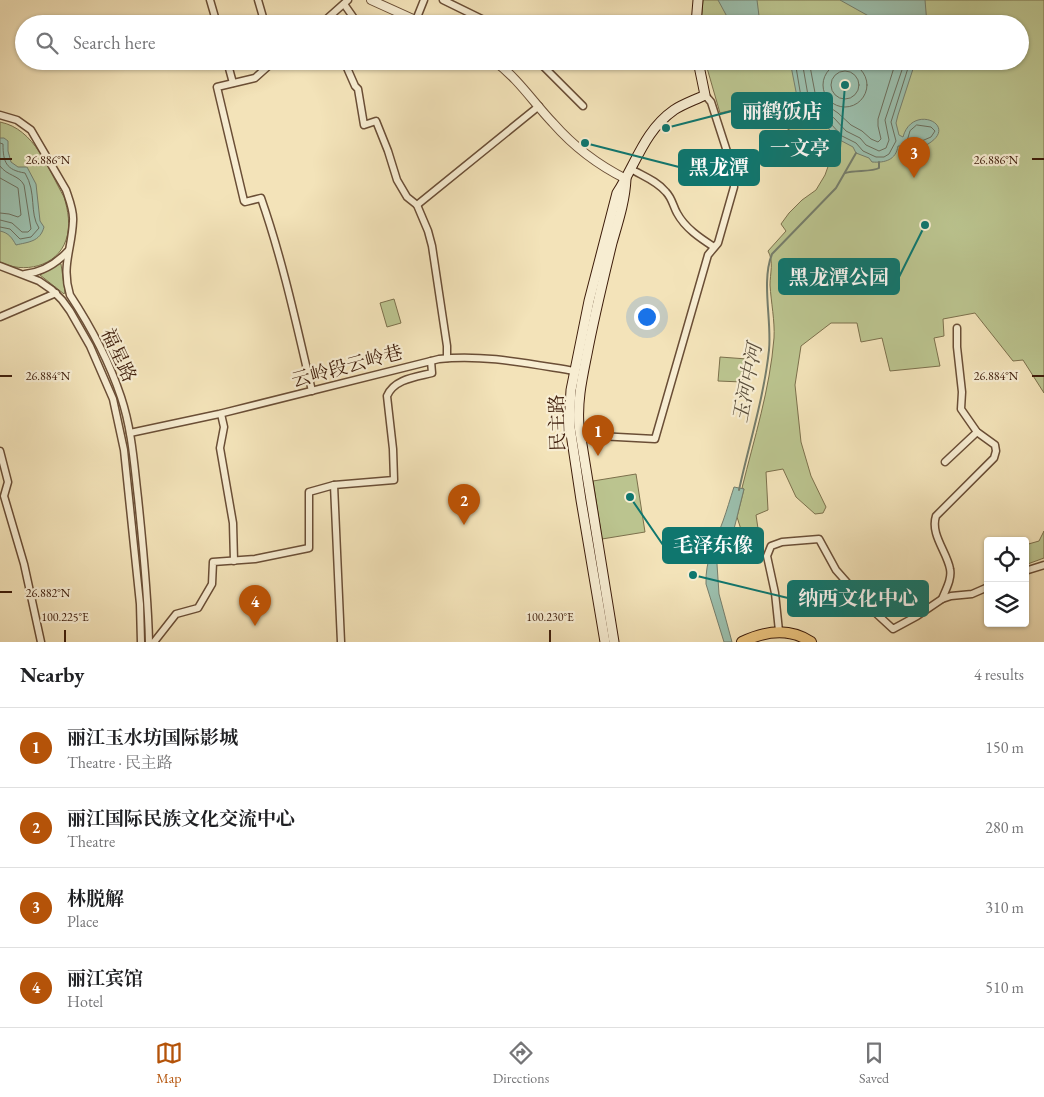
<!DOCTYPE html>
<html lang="en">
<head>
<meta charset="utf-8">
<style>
  :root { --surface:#fff; --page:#f6f6f6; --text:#202124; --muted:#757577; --line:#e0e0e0; --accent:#b45309 }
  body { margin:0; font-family:"EB Garamond","Noto Serif SC",serif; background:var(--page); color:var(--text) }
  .controls { position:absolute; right:15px; bottom:15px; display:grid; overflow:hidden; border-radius:5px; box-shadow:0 1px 4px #0004 }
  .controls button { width:45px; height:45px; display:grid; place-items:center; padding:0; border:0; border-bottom:1px solid var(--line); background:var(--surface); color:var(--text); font:25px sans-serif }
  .you { position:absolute; left:646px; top:316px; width:18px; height:18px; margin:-12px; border:4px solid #fff; border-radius:50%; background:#1a73e8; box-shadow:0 0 0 8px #1a73e833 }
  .badge { display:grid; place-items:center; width:32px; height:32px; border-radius:50%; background:var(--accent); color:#fff; font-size:16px; font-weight:700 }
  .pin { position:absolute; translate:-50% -41px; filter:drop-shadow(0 1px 2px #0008) }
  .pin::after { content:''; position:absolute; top:26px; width:18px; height:15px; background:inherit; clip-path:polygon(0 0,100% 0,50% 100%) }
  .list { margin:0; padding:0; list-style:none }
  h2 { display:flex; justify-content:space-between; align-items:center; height:65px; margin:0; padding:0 20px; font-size:21px }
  h2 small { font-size:16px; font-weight:400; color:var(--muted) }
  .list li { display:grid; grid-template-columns:32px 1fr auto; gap:15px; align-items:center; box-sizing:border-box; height:80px; padding:0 20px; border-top:1px solid var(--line) }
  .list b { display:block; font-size:19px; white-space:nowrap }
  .list p { margin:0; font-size:16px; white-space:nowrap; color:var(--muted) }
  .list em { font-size:16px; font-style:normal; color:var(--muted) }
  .icon { flex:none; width:28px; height:28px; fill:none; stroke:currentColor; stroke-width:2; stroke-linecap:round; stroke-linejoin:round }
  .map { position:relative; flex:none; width:1044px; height:642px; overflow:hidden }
  .search { position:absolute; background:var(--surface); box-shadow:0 1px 4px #0004; left:15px; right:15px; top:15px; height:55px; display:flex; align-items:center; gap:12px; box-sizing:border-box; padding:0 18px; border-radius:28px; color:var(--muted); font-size:19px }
  .sheet { height:385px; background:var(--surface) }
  nav { display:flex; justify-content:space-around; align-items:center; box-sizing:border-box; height:70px; border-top:1px solid var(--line); background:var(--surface); font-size:14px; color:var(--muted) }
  nav a { display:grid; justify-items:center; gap:2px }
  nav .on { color:var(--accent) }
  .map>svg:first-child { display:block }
  .green { fill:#bbc48f; stroke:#7c704c }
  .water { fill:#9bbeac; stroke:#757d6b }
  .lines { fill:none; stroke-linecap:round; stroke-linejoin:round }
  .shore { stroke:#6c6d5b; stroke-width:1 }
  .stream { stroke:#757d6b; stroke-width:2 }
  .minor-casing { stroke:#6a4e36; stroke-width:9 }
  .tertiary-casing { stroke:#6a4e36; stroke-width:10 }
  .secondary-casing { stroke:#3d1c0a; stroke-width:11 }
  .primary-casing { stroke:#3d1c0a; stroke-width:12 }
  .minor { stroke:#f7edd2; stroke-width:6 }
  .tertiary { stroke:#f7edd2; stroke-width:8 }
  .secondary { stroke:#f7edd2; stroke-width:9 }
  .primary { stroke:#eac27c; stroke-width:10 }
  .ticks { fill:none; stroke:#3d1c0a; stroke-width:2 }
  .labels { text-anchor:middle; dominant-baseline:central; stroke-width:4.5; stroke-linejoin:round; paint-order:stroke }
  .street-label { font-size:19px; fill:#3d1c0a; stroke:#f7edd2 }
  .water-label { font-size:20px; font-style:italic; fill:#594d3b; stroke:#f7edd2 }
  .ticks-label { font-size:12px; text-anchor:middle; fill:#3d1c0a; stroke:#f7edd2; stroke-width:4.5; stroke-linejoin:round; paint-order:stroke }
  .leader { fill:none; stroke:#0f766e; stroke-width:2 }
  .callout-dot { fill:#0f766e; stroke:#f7edd2; stroke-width:2 }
  .callout { fill:#0f766e; stroke:#0f766e; stroke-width:2 }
  .callout-label { font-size:20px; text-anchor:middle; font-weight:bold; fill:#fff }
</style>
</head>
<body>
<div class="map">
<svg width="1044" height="642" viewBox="0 0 1044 642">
  <rect width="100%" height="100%" fill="#f3e3b9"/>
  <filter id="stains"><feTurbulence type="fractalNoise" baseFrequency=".004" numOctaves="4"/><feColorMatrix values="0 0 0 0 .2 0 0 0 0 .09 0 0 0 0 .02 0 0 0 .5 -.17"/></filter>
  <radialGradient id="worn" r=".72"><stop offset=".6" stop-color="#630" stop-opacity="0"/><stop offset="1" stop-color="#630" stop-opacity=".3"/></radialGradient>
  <g class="green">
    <path d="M703 0H1044V393L1023 360 1013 361 975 313 943 319 944 336 934 338 940 366 890 371 882 338 861 342 857 323H831L801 346 795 385 801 442 811 476 826 507 823 513 815 514 796 497 783 469 766 472 768 510 756 515 760 542 754 545H746L737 517 744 489 742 488C754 439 770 389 774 338 775 321 771 302 770 285 770 274 774 261 768 251L786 231 781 224 789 213 802 200 816 190 825 175 830 161 836 157 786 128 775 100 720 113 705 61H1020V24H701Z"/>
    <path d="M0 122C35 129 48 169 64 197 68 210 71 226 66 240 57 267 23 274 0 262Z"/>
    <path d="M59 263 61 264 65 292 64 294 40 275Z"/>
    <path d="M394 299 401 323 387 327 380 303Z"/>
    <path d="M720 357 747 359 742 382 718 381Z"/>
    <path d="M636 474 645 532 602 539 593 481Z"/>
    <path d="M1044 531V558L1025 565V545L1039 541Z"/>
  </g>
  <g class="water">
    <path d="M718 0H757L760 24H731Z"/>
    <path d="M840 0H925L927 24H872L874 19Z"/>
    <path d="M790 61H923L913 69 898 115 896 123 899 135 903 137C912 103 960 125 928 144 921 148 913 152 905 151L904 146H898C896 160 885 163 872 162L869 158 856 153 853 147 838 139 827 127 806 114 799 107Z"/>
    <path d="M0 138H4L8 141V151L11 162 18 167H27L36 184 40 221 44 227C40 242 28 242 16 245 12 238 9 233 0 231Z"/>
    <path d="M734 487 744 489 734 529 718 555 717 564 719 594 732 642H724L706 584C705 560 715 543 723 521 727 510 730 499 734 487Z"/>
  </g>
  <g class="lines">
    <g class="shore">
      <path d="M795 61 802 103 809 110 830 123 842 136 856 143 863 151 876 157H884L889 154 896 141 891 122 908 68 915 61"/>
      <path d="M802 61 809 101 834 118 846 131 860 138 866 145 879 151 886 148 889 140 885 120 905 61"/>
      <path d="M809 61 816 98 838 113 851 125 862 131 871 139 878 142 881 139 878 126V119L896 61"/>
      <circle cx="845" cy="85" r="22"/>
      <circle cx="845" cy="85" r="14"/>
      <path d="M917 125 931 127 935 131 931 137 910 146 907 141 910 131Z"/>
      <path d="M0 143 3 144C3 162 6 170 25 173 37 193 29 213 39 228L31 237 20 239 10 229 0 227"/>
      <path d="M0 166C7 176 19 175 24 185L31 229 28 232H22L12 223 0 220"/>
      <path d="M0 178 18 188 21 215 18 217 9 214 0 213"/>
    </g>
    <g class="stream">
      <path d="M845 173C855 170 872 172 879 168V162"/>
      <path d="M739 490C749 444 764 397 769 350 772 321 761 281 772 254L836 188 856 153"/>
    </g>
    <defs>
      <g id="minor">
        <path d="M210 0 217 24"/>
        <path d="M258 0 265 24"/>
        <path d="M443 0 492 24"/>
        <path d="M344 4 358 24"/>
        <path d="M416 20 424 0"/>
        <path d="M321 24 348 0"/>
        <path d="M227 61 233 83"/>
        <path d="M274 61 255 78 217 87 244 201 245 202 261 198C283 261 297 327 312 391"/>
        <path d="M344 61 355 86 358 89 364 125 376 121 388 151 397 180 407 197 417 205 428 231 432 246 447 346V358"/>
        <path d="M538 61 583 106"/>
        <path d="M504 68 510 61"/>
        <path d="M0 115 17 120 31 130 66 190C69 199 74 211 73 221 72 249 61 266 70 295 91 327 109 361 121 397 132 430 134 464 138 498 143 546 148 594 149 642"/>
        <path d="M631 169C643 176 657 181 666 192 672 198 673 206 677 213 685 228 700 238 714 247"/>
        <path d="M417 205 539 106"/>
        <path d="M0 266 39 281 52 290 62 300 70 311 90 346 113 399 124 450 140 604 141 642"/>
        <path d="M25 274C43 272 56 264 68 251"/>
        <path d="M0 317 56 293"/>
        <path d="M221 414 224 427 220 448 233 523 234 561"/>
        <path d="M130 433 219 414 439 359C484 354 530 364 575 371"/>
        <path d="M580 435 655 439 708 255 718 243 734 187 732 167 711 102 705 95"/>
        <path d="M0 451 8 482 4 496 24 564 41 642"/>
        <path d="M945 462 977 432"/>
        <path d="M334 485 341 642"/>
        <path d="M1025 571 1044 565"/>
        <path d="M942 599C946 589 952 579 950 569 947 552 930 534 936 516L994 458 996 451 995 445 977 432 961 409 962 392 957 347V328"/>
        <path d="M779 631 775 593 767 556 771 546 782 542 819 539 836 570 866 604 893 629 917 616 942 599 951 596 972 594 988 587"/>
        <path d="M154 642 176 614 198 608 212 584 213 562 255 559 309 548V492L334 485 394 480 393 449 387 396C394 379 416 377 432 373L431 361"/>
      </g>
      <g id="tertiary">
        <path d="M371 0 424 24"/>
        <path d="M494 61C518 78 533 102 553 123 574 147 598 165 626 179"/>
      </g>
      <g id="secondary">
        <path d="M696 24 698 0"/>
        <path d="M605 642 581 500 570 427V407L571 390 589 301 617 193C636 164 644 131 674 110 683 104 695 100 705 95L698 61"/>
        <path d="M614 642 579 426C577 401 582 379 587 354 594 317 603 280 612 243 618 222 625 201 626 179"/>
      </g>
      <path id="primary" d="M742 642C765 631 789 627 811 642"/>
    </defs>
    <use href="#minor" class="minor-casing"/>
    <use href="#tertiary" class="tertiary-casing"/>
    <use href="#secondary" class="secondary-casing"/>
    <use href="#primary" class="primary-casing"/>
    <use href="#minor" class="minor"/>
    <use href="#tertiary" class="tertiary"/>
    <use href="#secondary" class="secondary"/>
    <use href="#primary" class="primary"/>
  </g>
  <path class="ticks" d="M0 159H12M1032 159H1044M0 376H12M1032 376H1044M0 592H12M65 630V642M550 630V642"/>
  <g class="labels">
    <g class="street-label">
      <text transform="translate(119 355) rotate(65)">福星路</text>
      <text transform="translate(347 366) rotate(-15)">云岭段云岭巷</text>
      <text transform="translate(557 423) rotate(-92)">民主路</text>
    </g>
    <g class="water-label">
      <text transform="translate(747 383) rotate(-79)">玉河中河</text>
    </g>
  </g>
  <g class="ticks-label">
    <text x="48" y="164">26.886°N</text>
    <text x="996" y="164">26.886°N</text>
    <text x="48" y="380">26.884°N</text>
    <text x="996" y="380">26.884°N</text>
    <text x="48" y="597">26.882°N</text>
    <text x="65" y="621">100.225°E</text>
    <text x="550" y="621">100.230°E</text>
  </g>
  <path class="leader" d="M666 128L732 111M845 85L840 148M585 143L679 167M925 225L899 277M630 497L663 545M693 575L788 598"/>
  <g class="callout-dot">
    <circle cx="666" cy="128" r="5"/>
    <circle cx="845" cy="85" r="5"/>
    <circle cx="585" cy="143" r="5"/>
    <circle cx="925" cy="225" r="5"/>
    <circle cx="630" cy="497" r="5"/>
    <circle cx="693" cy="575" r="5"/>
  </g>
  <g class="callout">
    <rect x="732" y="93" width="100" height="35" rx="5"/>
    <rect x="760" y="131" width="80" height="35" rx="5"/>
    <rect x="679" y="150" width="80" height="35" rx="5"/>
    <rect x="779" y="259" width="120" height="35" rx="5"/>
    <rect x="663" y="528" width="100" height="35" rx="5"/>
    <rect x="788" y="581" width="140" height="35" rx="5"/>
  </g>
  <g class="callout-label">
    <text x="782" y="118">丽鹤饭店</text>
    <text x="800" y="155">一文亭</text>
    <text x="719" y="174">黑龙潭</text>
    <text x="839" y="284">黑龙潭公园</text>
    <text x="713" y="552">毛泽东像</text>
    <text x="858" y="605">纳西文化中心</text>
  </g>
  <rect width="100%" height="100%" filter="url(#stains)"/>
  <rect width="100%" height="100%" fill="url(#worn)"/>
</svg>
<div class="controls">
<button><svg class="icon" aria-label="locate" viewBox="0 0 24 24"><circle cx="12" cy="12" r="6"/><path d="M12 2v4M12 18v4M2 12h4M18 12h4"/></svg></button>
<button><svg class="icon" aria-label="layers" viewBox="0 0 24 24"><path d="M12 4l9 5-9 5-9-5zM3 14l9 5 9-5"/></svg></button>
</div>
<div class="you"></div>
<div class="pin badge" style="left:598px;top:456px">1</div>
<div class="pin badge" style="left:464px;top:525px">2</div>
<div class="pin badge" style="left:914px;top:178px">3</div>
<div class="pin badge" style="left:255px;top:626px">4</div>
<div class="search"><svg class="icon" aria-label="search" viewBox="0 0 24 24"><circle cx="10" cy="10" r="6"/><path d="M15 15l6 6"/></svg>Search here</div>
</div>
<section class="sheet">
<h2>Nearby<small>4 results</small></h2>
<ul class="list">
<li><span class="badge">1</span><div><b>丽江玉水坊国际影城</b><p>Theatre · 民主路</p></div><em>150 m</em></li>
<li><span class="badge">2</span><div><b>丽江国际民族文化交流中心</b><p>Theatre</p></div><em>280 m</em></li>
<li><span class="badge">3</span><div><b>林脱解</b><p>Place</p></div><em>310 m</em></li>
<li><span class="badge">4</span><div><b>丽江宾馆</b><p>Hotel</p></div><em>510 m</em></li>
</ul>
</section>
<nav>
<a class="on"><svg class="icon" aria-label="map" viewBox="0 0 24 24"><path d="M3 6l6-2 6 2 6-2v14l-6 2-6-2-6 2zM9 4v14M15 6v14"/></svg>Map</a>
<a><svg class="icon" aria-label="directions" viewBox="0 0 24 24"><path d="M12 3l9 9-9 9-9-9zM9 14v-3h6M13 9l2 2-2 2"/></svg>Directions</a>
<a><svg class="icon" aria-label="saved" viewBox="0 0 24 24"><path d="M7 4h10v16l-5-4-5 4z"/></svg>Saved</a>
</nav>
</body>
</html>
